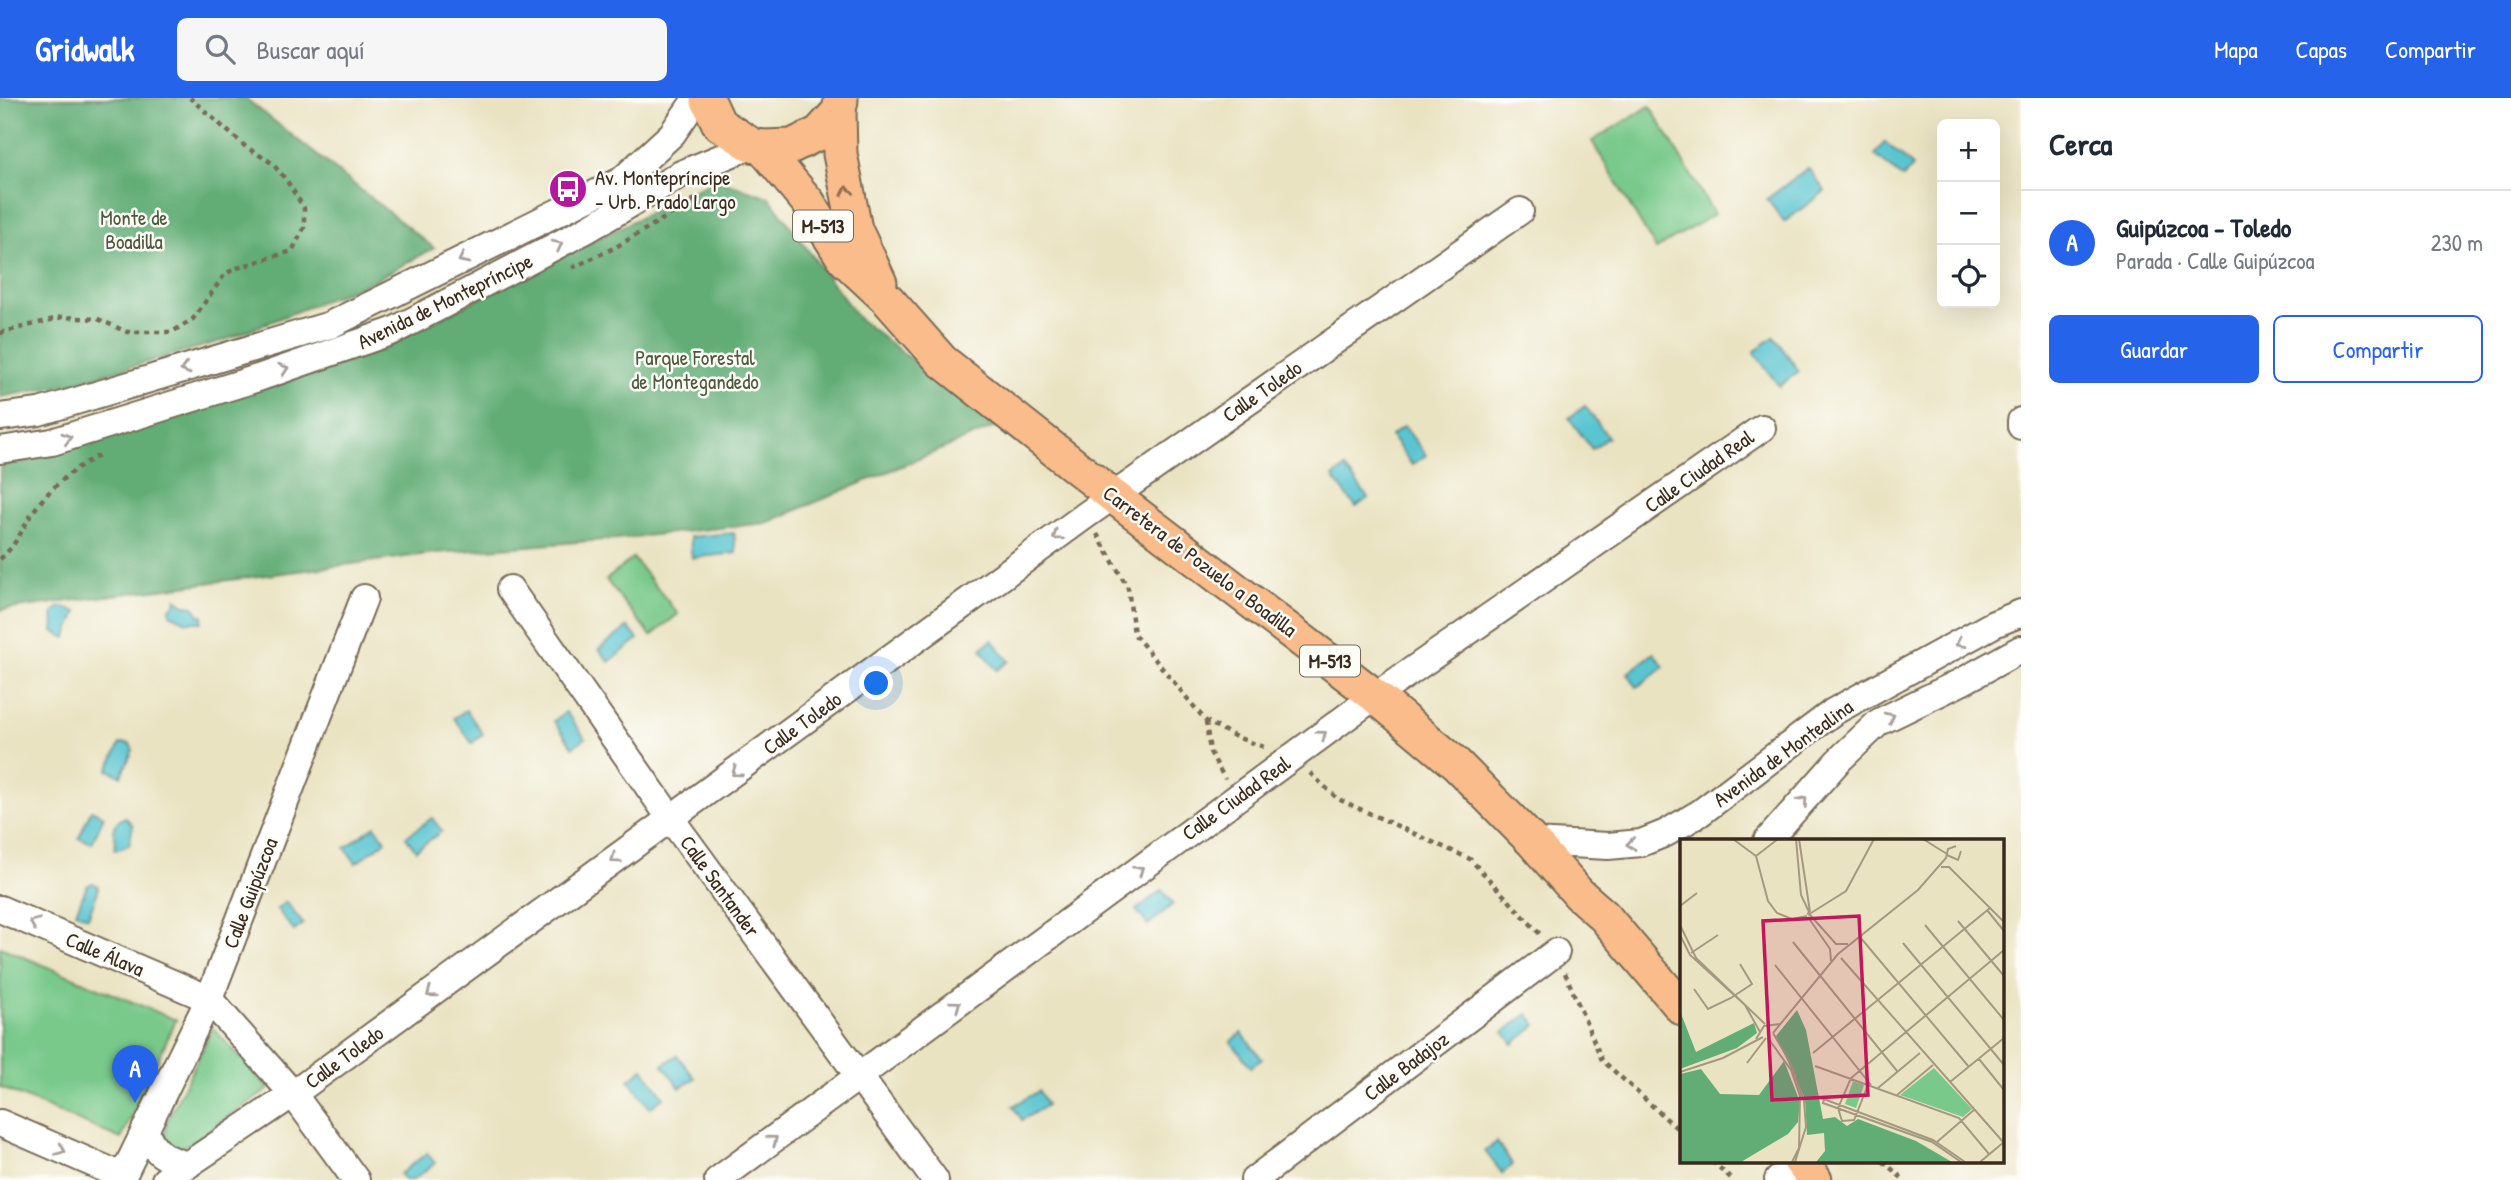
<!DOCTYPE html>
<html lang="es">
<head>
<meta charset="utf-8">
<style>
  :root { --surface:#fff; --page:#f6f6f7; --text:#1f2937; --muted:#747a83; --line:#e0e1e3; --accent:#2563eb }
  body { margin:0; font-family:"Patrick Hand",sans-serif; background:var(--page); color:var(--text) }
  .controls { position:absolute; right:21px; top:21px; display:grid; overflow:hidden; border-radius:10px; box-shadow:0 7px 28px #0002 }
  .controls button { width:63px; height:63px; display:grid; place-items:center; padding:0; border:0; border-bottom:2px solid var(--line); background:var(--surface); color:var(--text); font:35px sans-serif }
  .you { position:absolute; left:877px; top:586px; width:24px; height:24px; margin:-18px; border:5px solid #fff; border-radius:50%; background:#1a73e8; box-shadow:0 0 0 10px #1a73e833 }
  .badge { display:grid; place-items:center; width:46px; height:46px; border-radius:50%; background:var(--accent); color:#fff; font-size:23px; font-weight:700 }
  .pin { position:absolute; translate:-50% -58px; filter:drop-shadow(0 2px 4px #0008) }
  .pin::after { content:''; position:absolute; top:37px; width:24px; height:21px; background:inherit; clip-path:polygon(0 0,100% 0,50% 100%) }
  .list { margin:0; padding:0; list-style:none }
  h2 { display:flex; justify-content:space-between; align-items:center; height:91px; margin:0; padding:0 28px; font-size:30px }
  h2 small { font-size:23px; font-weight:400; color:var(--muted) }
  .list li { display:grid; grid-template-columns:46px 1fr auto; gap:21px; align-items:center; box-sizing:border-box; height:105px; padding:0 28px; border-top:2px solid var(--line) }
  .list b { display:block; font-size:26px; white-space:nowrap }
  .list p { margin:0; font-size:23px; white-space:nowrap; color:var(--muted) }
  .list em { font-size:23px; font-style:normal; color:var(--muted) }
  .actions { display:flex; gap:14px; padding:21px 28px }
  .actions a { flex:1; padding:16px 0; border:2px solid var(--accent); border-radius:10px; text-align:center; font-size:24px; color:var(--accent) }
  .actions .main { background:var(--accent); color:#fff }
  .icon { flex:none; width:38px; height:38px; fill:none; stroke:currentColor; stroke-width:2; stroke-linecap:round; stroke-linejoin:round }
  .map { position:relative; flex:none; width:2021px; height:1082px; overflow:hidden }
  header { display:flex; align-items:center; gap:42px; box-sizing:border-box; height:98px; padding:0 35px; background:var(--accent); color:#fff }
  header strong { font-size:33px }
  nav { display:flex; gap:38px; margin-inline-start:auto; font-size:24px }
  .search { width:490px; height:63px; background:var(--page); display:flex; align-items:center; gap:18px; box-sizing:border-box; padding:0 24px; border-radius:10px; color:var(--muted); font-size:26px }
  main { display:flex }
  aside { flex:1; background:var(--surface) }
  .map>svg:first-child { display:block }
  .green { fill:#78c98a; stroke:#5a7a54; stroke-width:2 }
  .forest { fill:#62ad76; stroke:#4e6c4a; stroke-width:2 }
  .water { fill:#59c5d1; stroke:#4a7878; stroke-width:2 }
  .lines { fill:none; stroke-linecap:round; stroke-linejoin:round }
  .minor-casing { stroke:#786b57; stroke-width:30 }
  .major-casing { stroke:#786b57; stroke-width:37 }
  .path { stroke:#786b57; stroke-width:4.5; stroke-dasharray:5 5; stroke-linecap:butt }
  .minor { stroke:#fff; stroke-width:26 }
  .major { stroke:#f9bc8a; stroke-width:33 }
  .oneway { stroke:#906c4f }
  .oneway2 { stroke:#a79f9a }
  .labels { text-anchor:middle; dominant-baseline:central; stroke-width:5; stroke-linejoin:round; paint-order:stroke }
  .shield { fill:#fdfcf7; stroke:#75695f; stroke-width:2 }
  .shield-label { font-size:19px; font-weight:bold; fill:#3b2a1e }
  .poi-label { font-size:21px; fill:#3b2a1e; stroke:#fdfcf7; text-anchor:start }
  .park-label { font-size:21px; fill:#4d5a3e; stroke:#fdfcf7 }
  .street-label { font-size:21px; fill:#3b2a1e; stroke:#fdfcf7 }
  .inset-road { fill:none; stroke:#a49980; stroke-width:2 }
  .view { fill:#c2185b; fill-opacity:0.15; stroke:#c2185b; stroke-width:3.5 }
  .inset-edge { fill:none; stroke:#3b2a1e; stroke-width:3.5 }
</style>
</head>
<body>
<header>
<strong>Gridwalk</strong>
<div class="search"><svg class="icon" aria-label="search" viewBox="0 0 24 24"><circle cx="10" cy="10" r="6"/><path d="M15 15l6 6"/></svg>Buscar aquí</div>
<nav><a>Mapa</a><a>Capas</a><a>Compartir</a></nav>
</header>
<main>
<div class="map">
<svg width="2021" height="1082" viewBox="0 0 2021 1082">
  <rect width="100%" height="100%" fill="#fdfcf7"/>
  <filter id="ink" filterUnits="userSpaceOnUse"><feTurbulence type="fractalNoise" baseFrequency=".0143" numOctaves="2"/><feDisplacementMap in="SourceGraphic" scale="14" xChannelSelector="R" yChannelSelector="G"/><feConvolveMatrix kernelMatrix="1 2 1 2 8 2 1 2 1" color-interpolation-filters="sRGB"/></filter>
  <filter id="wash" filterUnits="userSpaceOnUse"><feTurbulence type="fractalNoise" baseFrequency=".00686" numOctaves="4" result="noise"/><feDisplacementMap in="SourceGraphic" scale="28" xChannelSelector="R" yChannelSelector="G"/><feGaussianBlur stdDeviation="1.57" result="paint"/><feColorMatrix in="noise" values="0 0 0 0 0 0 0 0 0 0 0 0 0 0 0 0 0 1.4 0 .05"/><feComposite in="paint" operator="in"/></filter>
  <g filter="url(#wash)">
    <rect width="100%" height="100%" fill="#eae3c2"/>
    <g class="green">
      <path d="M1650 8 1714 116 1656 151 1592 43Z"/>
      <path d="M633 460 678 516 651 538 606 482Z"/>
      <path d="M0 849 176 922 121 1041 0 989Z"/>
      <path d="M213 930 269 991 189 1046 175 1052C164 1044 165 1037 166 1025Z"/>
    </g>
    <g class="forest">
      <path d="M0 0H245L434 150 373 183 225 242 66 287 0 299Z"/>
      <path d="M716 81 769 99 858 220 997 328 766 425 616 441 436 455 0 512V369L389 246Z"/>
    </g>
    <g class="water">
      <path d="M1885 44 1913 68 1903 80 1875 57Z"/>
      <path d="M1808 70 1825 93 1784 124 1767 101Z"/>
      <path d="M1774 239 1799 273 1779 288 1754 254Z"/>
      <path d="M1585 308 1608 339 1592 351 1569 320Z"/>
      <path d="M1404 328 1426 357 1412 367 1391 338Z"/>
      <path d="M1345 370 1368 400 1356 409 1333 379Z"/>
      <path d="M734 435 736 455 692 460 690 439Z"/>
      <path d="M176 501 185 507 193 508 199 517H203L202 524H187L170 516V510L175 506Z"/>
      <path d="M63 509 77 514 66 540 53 533C56 522 48 511 63 509Z"/>
      <path d="M628 529 638 541 609 564 599 551Z"/>
      <path d="M992 542 1009 563 997 572 981 551Z"/>
      <path d="M1654 555 1664 569 1637 589 1628 575Z"/>
      <path d="M466 612 483 636 472 645 454 620Z"/>
      <path d="M566 614 585 640 573 649 554 623Z"/>
      <path d="M125 645 130 646 133 652 121 678 108 672 120 646Z"/>
      <path d="M91 712 104 718 92 745 79 740Z"/>
      <path d="M125 719 133 727 129 747 116 752 114 751 116 745 113 732 117 724Z"/>
      <path d="M432 720 442 733 416 752 406 739Z"/>
      <path d="M375 728 386 743 356 765 345 750Z"/>
      <path d="M93 785 98 788V793L88 819 76 814 87 788Z"/>
      <path d="M1162 792 1173 806 1148 827 1136 812Z"/>
      <path d="M286 804 303 826 294 833 277 811Z"/>
      <path d="M1528 916 1537 927 1513 946 1504 934Z"/>
      <path d="M1242 935 1262 961 1251 969 1231 944Z"/>
      <path d="M677 957 695 980 680 990 663 967Z"/>
      <path d="M643 971 664 999 650 1010 629 982Z"/>
      <path d="M1039 993 1047 1007 1022 1022 1013 1008Z"/>
      <path d="M1497 1044 1513 1067 1502 1075 1485 1053Z"/>
      <path d="M427 1055 435 1065 413 1082H404L400 1076Z"/>
    </g>
  </g>
  <g filter="url(#ink)">
    <g class="lines">
      <defs>
        <g id="minor">
          <path d="M0 319 39 314 330 227 621 83 672 36 697 0"/>
          <path d="M2021 323V328"/>
          <path d="M0 352 52 344 258 280 393 233 586 132 681 76 752 47"/>
          <path d="M510 491 671 721 935 1082"/>
          <path d="M1767 743 1838 663 1879 624 1963 583 2021 551"/>
          <path d="M1533 744 1608 748 1641 745 1666 735 1700 715 1833 614 1994 526 2021 515"/>
          <path d="M0 811 209 901 293 996 356 1082"/>
          <path d="M0 1025 122 1078"/>
          <path d="M145 1032C154 1055 165 1061 188 1067"/>
          <path d="M121 1082 209 901 364 500"/>
          <path d="M165 1082 293 996 1086 417 1520 113"/>
          <path d="M718 1082 1375 598 1762 330"/>
          <path d="M1254 1082 1556 854"/>
          <path d="M1778 1082 1800 1063"/>
        </g>
        <g id="major">
          <path d="M707 0 719 26 752 47 762 49 792 48 819 35 839 13 841 2"/>
          <path d="M839 13 840 56 855 131 880 185"/>
          <path d="M762 49 808 104 844 161 888 202 942 263 1113 398 1375 598 1456 666 1533 744 1579 796 1604 818 1682 910"/>
          <path d="M1800 1063 1815 1082"/>
        </g>
      </defs>
      <use href="#minor" class="minor-casing"/>
      <use href="#major" class="major-casing"/>
      <g class="path">
        <path d="M572 170 616 149 671 116 695 105 691 97"/>
        <path d="M0 235 62 219 98 221 127 234H172L193 221 225 176 237 170 292 153 304 130V110L287 83 272 65 246 49 190 0"/>
        <path d="M1097 436 1128 490 1134 536 1206 623 1236 639 1264 649"/>
        <path d="M0 461C19 445 24 425 38 407 53 388 77 367 99 358"/>
        <path d="M1206 624 1210 654 1225 681"/>
        <path d="M1310 675 1338 701 1470 761 1540 836"/>
        <path d="M1565 875 1602 962 1682 1035"/>
        <path d="M1712 1063 1733 1082"/>
        <path d="M1883 1063 1904 1082"/>
      </g>
      <use href="#minor" class="minor"/>
      <use href="#major" class="major"/>
    </g>
    <defs><path id="oneway-chevron" d="M-2-3.5L2.5 0L-2 3.5" fill="none" stroke-width="1.6" stroke-linecap="round" stroke-linejoin="round" transform="scale(1.75)"/></defs>
    <use class="oneway" href="#oneway-chevron" transform="translate(847 93) rotate(-101)"/>
    <g class="oneway2">
      <use href="#oneway-chevron" transform="translate(558 147) rotate(-27)"/>
      <use href="#oneway-chevron" transform="translate(463 161) rotate(154)"/>
      <use href="#oneway-chevron" transform="translate(185 271) rotate(163)"/>
      <use href="#oneway-chevron" transform="translate(284 271) rotate(-18)"/>
      <use href="#oneway-chevron" transform="translate(67 340) rotate(-17)"/>
      <use href="#oneway-chevron" transform="translate(1057 438) rotate(144)"/>
      <use href="#oneway-chevron" transform="translate(1960 545) rotate(151)"/>
      <use href="#oneway-chevron" transform="translate(1890 619) rotate(-26)"/>
      <use href="#oneway-chevron" transform="translate(1322 637) rotate(-36)"/>
      <use href="#oneway-chevron" transform="translate(736 674) rotate(144)"/>
      <use href="#oneway-chevron" transform="translate(1803 703) rotate(-48)"/>
      <use href="#oneway-chevron" transform="translate(1631 746) rotate(173)"/>
      <use href="#oneway-chevron" transform="translate(615 761) rotate(144)"/>
      <use href="#oneway-chevron" transform="translate(1139 772) rotate(-36)"/>
      <use href="#oneway-chevron" transform="translate(34 825) rotate(-157)"/>
      <use href="#oneway-chevron" transform="translate(431 895) rotate(144)"/>
      <use href="#oneway-chevron" transform="translate(956 907) rotate(-36)"/>
      <use href="#oneway-chevron" transform="translate(773 1042) rotate(-36)"/>
      <use href="#oneway-chevron" transform="translate(61 1052) rotate(23)"/>
    </g>
  </g>
  <defs>
    <symbol id="bus-disc" viewBox="-11 -11 22 22"><circle r="9.5" fill="#b5179e" stroke="#fdfcf7"/><path d="M-5-6H5V4H4V6H2V4H-2V6H-4V4H-5ZM-3.5-4V0h7V-4ZM-3.5 1.2v1.5H-2V1.2ZM2 1.2v1.5H3.5V1.2Z" fill="#fff"/></symbol>
  </defs>
  <g fill-rule="evenodd">
    <use href="#bus-disc" x="546" y="69" width="44" height="44"/>
  </g>
  <g class="labels">
    <g class="shield">
      <rect x="793" y="112.5" width="60" height="31" rx="5"/>
      <rect x="1300" y="547.5" width="60" height="31" rx="5"/>
    </g>
    <g class="shield-label">
      <text x="823" y="128">M-513</text>
      <text x="1330" y="563">M-513</text>
    </g>
    <g class="poi-label">
      <text x="595" y="79">Av. Montepríncipe<tspan x="595" dy="24">- Urb. Prado Largo</tspan></text>
    </g>
    <g class="park-label">
      <text x="134" y="119">Monte de<tspan x="134" dy="24">Boadilla</tspan></text>
      <text x="695" y="259">Parque Forestal<tspan x="695" dy="24">de Montegandedo</tspan></text>
    </g>
    <g class="street-label">
      <text transform="translate(445 203) rotate(-26)">Avenida de Montepríncipe</text>
      <text transform="translate(1262 293) rotate(-35)">Calle Toledo</text>
      <text transform="translate(1699 373) rotate(-35)">Calle Ciudad Real</text>
      <text transform="translate(1200 463) rotate(37)">Carretera de Pozuelo a Boadilla</text>
      <text transform="translate(802 625) rotate(-36)">Calle Toledo</text>
      <text transform="translate(1783 655) rotate(-36)">Avenida de Montealina</text>
      <text transform="translate(1236 700) rotate(-36)">Calle Ciudad Real</text>
      <text transform="translate(720 788) rotate(54)">Calle Santander</text>
      <text transform="translate(250 795) rotate(-69)">Calle Guipúzcoa</text>
      <text transform="translate(105 856) rotate(23)">Calle Álava</text>
      <text transform="translate(344 959) rotate(-36)">Calle Toledo</text>
      <text transform="translate(1406 968) rotate(-37)">Calle Badajoz</text>
    </g>
  </g>
  <g transform="translate(1680 741)">
    <rect width="324" height="324" fill="#eae3c2"/>
    <path d="M254 229 292 270 283 278 220 256ZM173 242 184 246 176 269 165 265Z" fill="#78c98a"/>
    <path d="M117 171 126 191 143 280 155 278 167 287 178 280 236 302 272 323H136L145 312 144 294 127 296 125 260 96 197ZM0 172 16 213 74 184 77 194 57 209 0 230ZM104 222 120 263 118 283 108 295 61 323H0V235L21 230 40 255 79 256Z" fill="#62ad76"/>
    <path class="inset-road" d="M53 0 76 17 88 62 97 74 112 80 127 77M116 0 121 56 131 77 127 74M119 0 130 73M243 0 267 15M267 16 278 21 281 12M76 17 98 0M261 28H269L324 83M0 67 17 54M307 71 324 92M131 74 166 52 194 0M131 77 156 105H168M128 78 150 110 151 122M278 82 324 137M0 86 16 119 85 185M245 86 324 181M0 96 10 116 65 166 80 193M180 98 289 228M113 103 217 232M223 104 324 226M11 114 38 96M161 119 324 304M95 126 191 246M14 150 28 170 51 159 72 145 60 125M93 194 111 225 124 262 126 288 115 323M93 194 158 115 238 51 266 19 268 10 276 7M88 199 111 231 120 257 119 309 112 323M76 200 84 187 100 185M133 214 310 69M299 220 324 251M67 224 86 199M135 227 279 279 309 315M0 233 43 219 83 198M270 243 324 199M188 246 174 281 162 282 158 269 171 239 324 111M198 249 240 214M217 256 253 226M141 259 253 301 285 323M144 260 143 264 252 303 281 323M257 303 295 270M300 323 324 303"/>
    <path class="view" d="M179 77 188 256 92 261 83 82Z"/>
    <rect width="324" height="324" class="inset-edge"/>
  </g>
</svg>
<div class="controls">
<button>+</button>
<button>−</button>
<button><svg class="icon" aria-label="locate" viewBox="0 0 24 24"><circle cx="12" cy="12" r="6"/><path d="M12 2v4M12 18v4M2 12h4M18 12h4"/></svg></button>
</div>
<div class="you"></div>
<div class="pin badge" style="left:135px;top:1005px">A</div>
</div>
<aside>
<h2>Cerca<small></small></h2>
<ul class="list">
<li><span class="badge">A</span><div><b>Guipúzcoa - Toledo</b><p>Parada · Calle Guipúzcoa</p></div><em>230 m</em></li>
</ul>
<div class="actions"><a class="main">Guardar</a><a>Compartir</a></div>
</aside>
</main>
</body>
</html>
